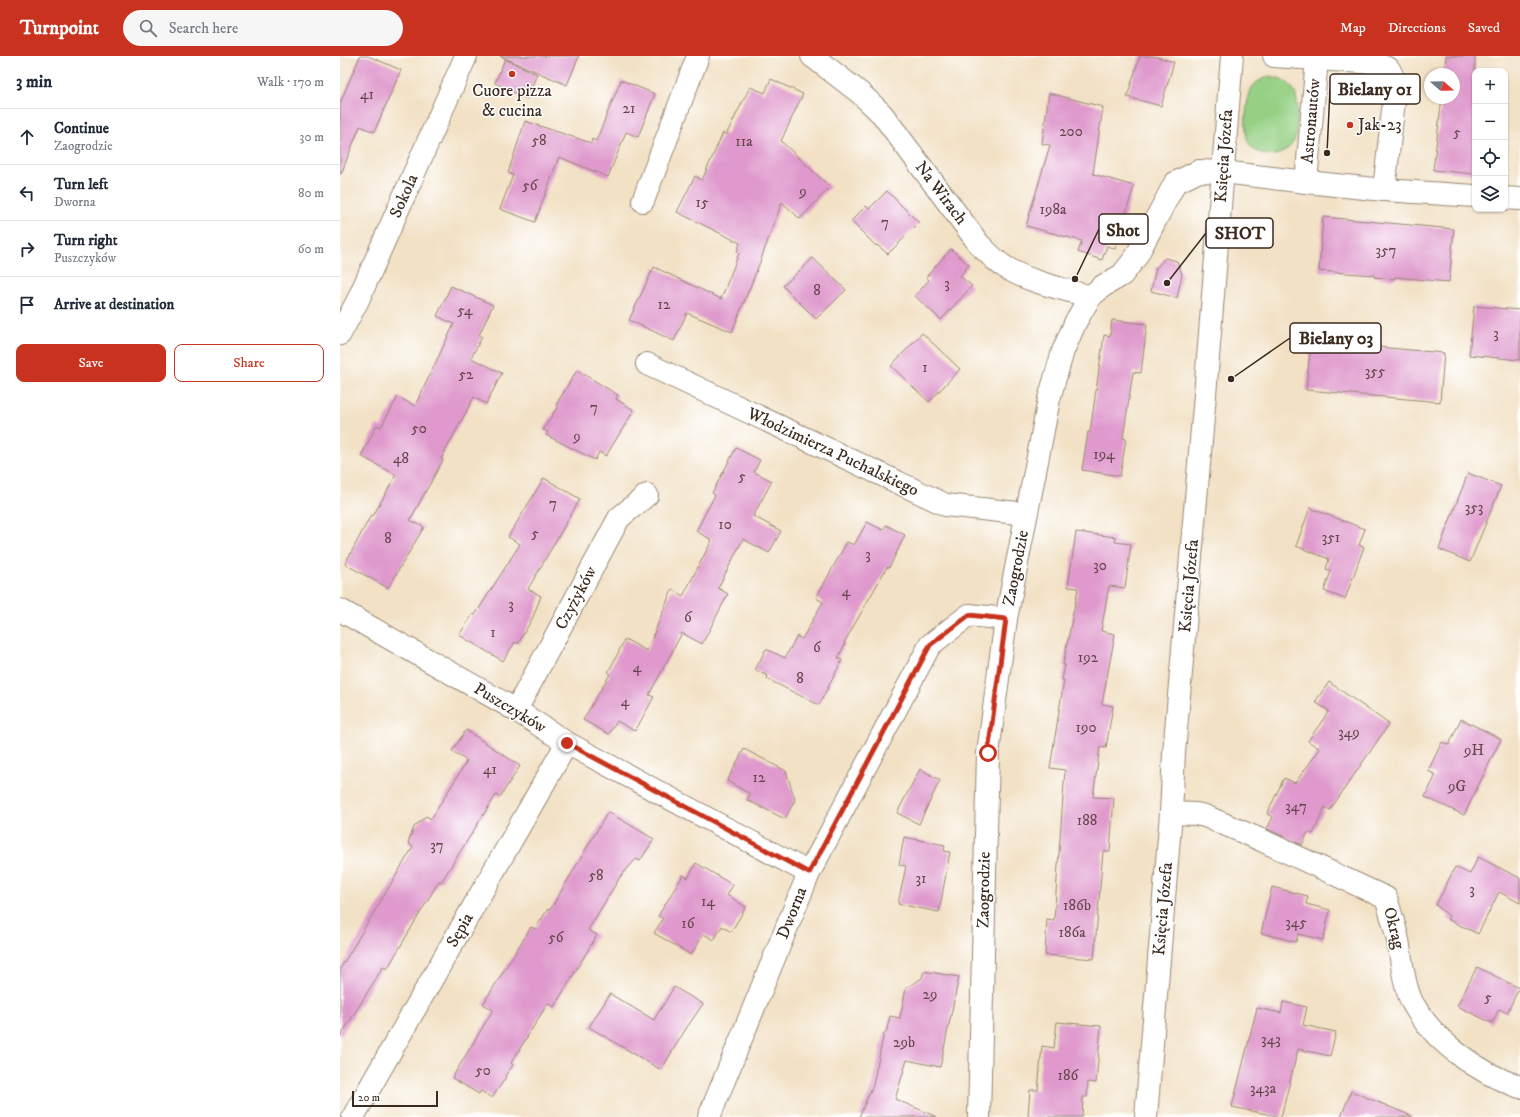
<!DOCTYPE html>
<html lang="en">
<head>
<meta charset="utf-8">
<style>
  :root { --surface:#fff; --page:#f6f6f7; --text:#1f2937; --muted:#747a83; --line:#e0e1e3; --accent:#c8321e }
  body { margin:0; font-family:"IM FELL DW Pica",serif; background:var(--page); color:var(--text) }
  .controls { position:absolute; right:12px; top:12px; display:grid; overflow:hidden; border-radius:8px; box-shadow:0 1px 3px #0004 }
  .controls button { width:36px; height:36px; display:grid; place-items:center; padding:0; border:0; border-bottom:1px solid var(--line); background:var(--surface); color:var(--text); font:20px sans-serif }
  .compass { position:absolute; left:1084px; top:12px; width:36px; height:36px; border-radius:50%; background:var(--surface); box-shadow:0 1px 3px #0004; rotate:110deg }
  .scale { position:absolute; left:12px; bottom:10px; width:86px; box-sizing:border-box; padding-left:4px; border:2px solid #3b2a1e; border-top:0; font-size:11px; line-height:14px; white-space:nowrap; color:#3b2a1e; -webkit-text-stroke:3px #fff; paint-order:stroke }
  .stop { position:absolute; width:12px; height:12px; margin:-9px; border:3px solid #c8321e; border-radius:50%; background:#fff }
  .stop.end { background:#c8321e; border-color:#fff; box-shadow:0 1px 4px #0008 }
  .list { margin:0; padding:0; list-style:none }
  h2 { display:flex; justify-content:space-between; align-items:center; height:52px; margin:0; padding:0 16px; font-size:17px }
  h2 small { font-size:13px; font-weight:400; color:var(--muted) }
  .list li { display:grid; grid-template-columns:26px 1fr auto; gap:12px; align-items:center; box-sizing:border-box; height:56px; padding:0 16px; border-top:1px solid var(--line) }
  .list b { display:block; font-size:15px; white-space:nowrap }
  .list p { margin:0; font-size:13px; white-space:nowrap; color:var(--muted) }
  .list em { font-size:13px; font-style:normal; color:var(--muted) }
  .actions { display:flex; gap:8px; padding:12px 16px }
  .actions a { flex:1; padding:9px 0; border:1px solid var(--accent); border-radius:8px; text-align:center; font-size:14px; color:var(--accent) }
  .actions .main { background:var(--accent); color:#fff }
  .icon { flex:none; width:22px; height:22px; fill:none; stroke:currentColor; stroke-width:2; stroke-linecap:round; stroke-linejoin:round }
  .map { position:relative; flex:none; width:1180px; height:1061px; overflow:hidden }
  header { display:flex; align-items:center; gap:24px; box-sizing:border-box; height:56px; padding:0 20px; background:var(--accent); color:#fff }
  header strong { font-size:19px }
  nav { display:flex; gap:22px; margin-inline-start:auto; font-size:14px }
  .search { width:280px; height:36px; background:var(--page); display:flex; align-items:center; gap:10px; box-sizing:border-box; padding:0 14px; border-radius:22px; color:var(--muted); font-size:15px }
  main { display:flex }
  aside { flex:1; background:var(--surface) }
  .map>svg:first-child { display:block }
  .green { fill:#95d084; stroke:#687d51 }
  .building { fill:#df99cc }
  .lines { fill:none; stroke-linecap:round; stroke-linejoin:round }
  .minor-casing { stroke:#968672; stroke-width:24 }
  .minor { stroke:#fff; stroke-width:22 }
  .route { stroke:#c8321e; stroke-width:5 }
  .poi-dot { fill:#c8321e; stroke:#fff; stroke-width:1.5 }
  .labels { text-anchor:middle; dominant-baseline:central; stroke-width:3; stroke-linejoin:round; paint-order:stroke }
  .number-label { font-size:15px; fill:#64464a }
  .poi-label { font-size:17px; fill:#3b2a1e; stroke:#fff }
  .street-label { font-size:17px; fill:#3b2a1e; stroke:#fff }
  .leader { fill:none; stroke:#3b2a1e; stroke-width:1.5 }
  .callout-dot { fill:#3b2a1e; stroke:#fff; stroke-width:1.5 }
  .callout { fill:#fff; stroke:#3b2a1e; stroke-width:1.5 }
  .callout-label { font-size:18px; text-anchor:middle; font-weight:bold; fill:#3b2a1e }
</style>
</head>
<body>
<header>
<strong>Turnpoint</strong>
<div class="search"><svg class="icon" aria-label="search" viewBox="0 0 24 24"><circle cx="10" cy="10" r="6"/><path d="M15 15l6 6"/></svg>Search here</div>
<nav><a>Map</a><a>Directions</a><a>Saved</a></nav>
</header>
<main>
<aside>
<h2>3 min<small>Walk · 170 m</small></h2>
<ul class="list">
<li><svg class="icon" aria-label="ahead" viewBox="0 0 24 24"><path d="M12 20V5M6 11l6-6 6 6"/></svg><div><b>Continue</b><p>Zaogrodzie</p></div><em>30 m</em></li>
<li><svg class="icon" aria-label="left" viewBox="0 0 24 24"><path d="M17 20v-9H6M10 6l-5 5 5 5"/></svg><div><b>Turn left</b><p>Dworna</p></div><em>80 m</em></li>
<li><svg class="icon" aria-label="right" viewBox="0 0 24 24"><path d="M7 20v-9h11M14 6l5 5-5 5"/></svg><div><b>Turn right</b><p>Puszczyków</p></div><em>60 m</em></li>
<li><svg class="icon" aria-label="arrive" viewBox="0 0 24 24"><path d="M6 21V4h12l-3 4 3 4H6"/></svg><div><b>Arrive at destination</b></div></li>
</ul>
<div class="actions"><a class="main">Save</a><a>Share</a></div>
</aside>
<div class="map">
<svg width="1180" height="1061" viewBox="0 0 1180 1061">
  <rect width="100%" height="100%" fill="#fff"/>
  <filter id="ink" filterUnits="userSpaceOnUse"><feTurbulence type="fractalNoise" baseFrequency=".025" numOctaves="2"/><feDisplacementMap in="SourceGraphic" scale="8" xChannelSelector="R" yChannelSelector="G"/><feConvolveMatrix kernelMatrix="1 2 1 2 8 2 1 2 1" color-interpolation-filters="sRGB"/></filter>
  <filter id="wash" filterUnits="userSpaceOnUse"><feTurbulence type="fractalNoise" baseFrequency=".012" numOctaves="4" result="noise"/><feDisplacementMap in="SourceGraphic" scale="16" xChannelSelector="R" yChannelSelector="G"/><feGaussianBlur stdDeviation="0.9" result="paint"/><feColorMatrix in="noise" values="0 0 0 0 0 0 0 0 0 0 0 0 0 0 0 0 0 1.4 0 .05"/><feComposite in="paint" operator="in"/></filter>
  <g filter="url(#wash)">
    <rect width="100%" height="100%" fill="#f2e1c5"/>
    <path class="green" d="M929 20C956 23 959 41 957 65 957 70 957 75 956 80 952 92 940 101 928 99 921 98 914 95 910 89 902 80 906 39 913 30 917 25 923 23 929 20Z"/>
    <g id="blocks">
      <g class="building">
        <path d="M20 0H28L61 14 34 76 20 70 1 118H0V47Z"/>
        <path d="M160 0H239L227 29Z"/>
        <path d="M800 0H814L834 6 821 50 787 41Z"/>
        <path d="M1106 0H1135V118L1093 114 1102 42H1114V18H1104Z"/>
        <path d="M165 3 197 18 187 43 155 27Z"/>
        <path d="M431 23 463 38 441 85 490 131 460 163 442 146 420 206 392 276 347 257 334 285 289 264 314 211 381 243 399 197 397 196 400 187 337 156 355 120 362 124 383 77 386 79 410 31 425 37Z"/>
        <path d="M281 24 315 38 298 81 286 76 268 121 219 101 195 166 160 153 173 119 168 117 185 65 251 87 252 83 256 85Z"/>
        <path d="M709 37 763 51 753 118 794 130 775 193 767 190 762 204 738 196 742 185 686 170 710 89 702 88Z"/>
        <path d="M547 135 579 167 548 198 537 189 536 190 511 165 526 150 529 153Z"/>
        <path d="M983 161 1114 173 1109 226 1055 221 1054 223 1034 221V219L979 215Z"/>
        <path d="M611 193 629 209 620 220 632 230 601 264 575 240 589 224 586 221Z"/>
        <path d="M473 202 506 234 476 263 443 230Z"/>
        <path d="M825 202 837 205 842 218 837 242 811 235 816 212Z"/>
        <path d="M111 230 153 249 139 279 142 281 131 302 162 317 146 348 134 341 101 403 103 404 70 464 84 471 48 532 5 508 23 474 31 459 33 460 56 419 21 400 37 369 41 371 58 341 75 350 114 268 97 260Z"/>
        <path d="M1134 250 1180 254V304L1129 299Z"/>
        <path d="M772 264 807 268 801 317 793 316 783 382 786 383 780 420 742 414 748 376H750L764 279 770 280Z"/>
        <path d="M582 277 620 313 589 346 551 310Z"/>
        <path d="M971 285 1104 297 1100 346 966 334Z"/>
        <path d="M237 314 278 339 276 343 294 354 266 400 259 396 255 404 206 379 208 376 203 374 218 350 216 349Z"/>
        <path d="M396 392 420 404 414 416 432 425 413 460 441 475 429 497 403 483 378 532 388 538 362 588 342 577 309 639 314 641 295 675 277 665 269 678 243 664 270 618 268 617 285 583 307 595 332 533 343 540 372 484 356 475 375 439 372 437Z"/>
        <path d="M1128 417 1161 430 1130 506 1099 493Z"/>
        <path d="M204 422 240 443 188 533 201 540 193 561 178 588 175 586 163 605 119 579 133 558 135 559 180 488 168 481Z"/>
        <path d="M970 452 1025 473 1019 489 1024 491 1005 543 984 535 991 515 986 513 989 503 956 490Z"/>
        <path d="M527 466 543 474 546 469 565 479 549 512 547 511 504 587 505 588 498 602 502 604 479 649 427 623 428 620 415 614 426 593 445 602 457 580 462 583 483 546 476 542 507 486 514 489Z"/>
        <path d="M736 476 776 481 775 486 791 488 785 532 769 530 761 575 775 578 762 648 773 650 766 692 760 691 753 741 774 742 770 795H763L754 903 705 899 707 863 714 864 725 714 710 712 724 624H722L725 609H723L738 532 728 531Z"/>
        <path d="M989 626 1049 668 990 754 985 751 973 778 968 776 962 789 927 773 933 761 927 758 944 722 955 727 980 693 968 685 989 655 975 646Z"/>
        <path d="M1121 663 1161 683 1124 759 1085 741 1096 719 1088 715 1102 686 1109 689Z"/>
        <path d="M126 674 180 710 160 741 156 739 101 826 99 825 47 913 43 911 0 981V913L73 791 68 787 74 771 86 760 91 763 127 705 112 695Z"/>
        <path d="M404 693 446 715 455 744 445 763 407 744 410 738 387 725Z"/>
        <path d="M580 713 600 724 579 768 557 757Z"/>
        <path d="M268 756 314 783 300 805 296 803 280 821 248 874 257 879 214 951 208 947 171 1007 173 1009 165 1020 166 1021 152 1042 141 1035 139 1038 112 1022 153 954 143 948 191 871 195 873 208 853 210 854Z"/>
        <path d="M564 781 605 789 604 795 610 796 599 856 558 848 566 810 559 809Z"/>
        <path d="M1138 801 1180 822V847L1159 836 1138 878 1107 863 1109 860 1096 849 1115 811 1130 818Z"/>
        <path d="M356 807 393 829 387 839 406 851 391 876 382 870 374 884 364 878 351 899 314 877 323 863 318 860 343 819 348 822Z"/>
        <path d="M932 831 968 840 966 848 990 854 983 884 958 878 956 886 921 877Z"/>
        <path d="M1137 911 1179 932 1167 957 1159 953 1152 967 1117 950Z"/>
        <path d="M584 915 619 921 600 1011 567 1004 555 1043 597 1061H519L533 1029 544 977H546L550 960 560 962 566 932 582 922Z"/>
        <path d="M334 931 363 948 347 971 321 1014 249 971 270 938 314 964Z"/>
        <path d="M943 946 967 951 963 969 996 976 990 1000 958 993 941 1061 892 1051 917 952 941 957Z"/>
        <path d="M717 966 761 970 756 1027 748 1026 747 1041H743L742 1061H688L690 1034H698L702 990 714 992Z"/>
        <path d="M1011 1035 1072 1060V1061H1001Z"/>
      </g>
    </g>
  </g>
  <g filter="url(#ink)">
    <use href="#blocks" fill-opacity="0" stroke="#968672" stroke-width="1"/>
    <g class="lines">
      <defs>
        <g id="minor">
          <path d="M472 0 520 37 542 58 639 188C647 196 655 205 665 211 690 227 722 232 750 241"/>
          <path d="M934 0 977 3 966 126"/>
          <path d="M977 3 1036 7 1049 13 1056 27 1044 134"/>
          <path d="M1165 142 1180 143"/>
          <path d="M303 145 358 0"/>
          <path d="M0 278 18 244 126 0"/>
          <path d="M307 308 606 449 686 458"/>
          <path d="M0 554 176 654 227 687 469 817"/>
          <path d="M176 654 279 462 307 439"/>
          <path d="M831 757 856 758 865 760 919 783 1046 842C1050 855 1054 868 1057 880 1062 901 1062 926 1072 946 1093 985 1138 1017 1180 1031"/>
          <path d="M13 1061 227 687"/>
          <path d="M369 1061 469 817 590 589 629 559 666 563"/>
          <path d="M639 1061 648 697 666 563 701 385 709 343 723 295 736 265 750 241 763 230 782 219 796 201 835 127 859 115 883 116 966 126 1044 134 1135 140"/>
          <path d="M806 1061 831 757 834 697 866 327 892 0"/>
        </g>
      </defs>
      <use href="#minor" class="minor-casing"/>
      <use href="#minor" class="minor"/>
    </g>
  </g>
  <g class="lines" filter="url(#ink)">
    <path class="route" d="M227 687 469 817 590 589 629 559 666 563 648 697"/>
  </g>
  <g class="poi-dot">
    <circle cx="172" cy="18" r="4"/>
    <circle cx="1010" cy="69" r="4"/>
  </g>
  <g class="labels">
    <g class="number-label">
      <text x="27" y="38">41</text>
      <text x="289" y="52">21</text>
      <text x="731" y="75">200</text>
      <text x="1117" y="76">5</text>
      <text x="199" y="84">58</text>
      <text x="404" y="85">11a</text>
      <text x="190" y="129">56</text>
      <text x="463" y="135">9</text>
      <text x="362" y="146">15</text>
      <text x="713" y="153">198a</text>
      <text x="545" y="166">7</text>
      <text x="1046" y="194">357</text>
      <text x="607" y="227">3</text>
      <text x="477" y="234">8</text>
      <text x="324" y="248">12</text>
      <text x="125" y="254">54</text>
      <text x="1156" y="277">3</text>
      <text x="585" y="311">1</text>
      <text x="1035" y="315">355</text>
      <text x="126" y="318">52</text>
      <text x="254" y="351">7</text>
      <text x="79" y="372">50</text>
      <text x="237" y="380">9</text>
      <text x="764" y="398">194</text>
      <text x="61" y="402">48</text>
      <text x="402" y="420">5</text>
      <text x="213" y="447">7</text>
      <text x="1134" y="451">353</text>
      <text x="385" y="468">10</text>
      <text x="195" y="477">5</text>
      <text x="991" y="481">351</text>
      <text x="48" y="482">8</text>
      <text x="528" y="498">3</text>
      <text x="760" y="509">30</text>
      <text x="506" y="535">4</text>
      <text x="171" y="548">3</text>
      <text x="348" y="561">6</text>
      <text x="153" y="576">1</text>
      <text x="477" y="591">6</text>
      <text x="748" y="601">192</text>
      <text x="297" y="611">4</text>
      <text x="460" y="622">8</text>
      <text x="285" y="645">4</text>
      <text x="746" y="671">190</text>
      <text x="1009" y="676">349</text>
      <text x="1134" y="694">9H</text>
      <text x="150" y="713">41</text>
      <text x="419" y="721">12</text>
      <text x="1117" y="730">9G</text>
      <text x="956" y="750">347</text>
      <text x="747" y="764">188</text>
      <text x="97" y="789">37</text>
      <text x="256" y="819">58</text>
      <text x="581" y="822">31</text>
      <text x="1132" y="833">3</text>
      <text x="368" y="845">14</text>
      <text x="737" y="849">186b</text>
      <text x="956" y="866">345</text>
      <text x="348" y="867">16</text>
      <text x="732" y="876">186a</text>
      <text x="216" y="881">56</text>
      <text x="590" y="938">29</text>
      <text x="1148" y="941">5</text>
      <text x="931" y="983">343</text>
      <text x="564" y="986">29b</text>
      <text x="143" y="1014">50</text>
      <text x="728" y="1019">186</text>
      <text x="923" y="1032">343a</text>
    </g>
    <g class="poi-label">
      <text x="172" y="35">Cuore pizza<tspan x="172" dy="20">&amp; cucina</tspan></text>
      <text x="1018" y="69" text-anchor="start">Jak-23</text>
    </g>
    <g class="street-label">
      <text transform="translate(971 65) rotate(-85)">Astronautów</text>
      <text transform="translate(884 100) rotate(-86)">Księcia Józefa</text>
      <text transform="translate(601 137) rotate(53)">Na Wirach</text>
      <text transform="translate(64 140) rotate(-66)">Sokola</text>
      <text transform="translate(493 396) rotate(25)">Włodzimierza Puchalskiego</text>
      <text transform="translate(676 512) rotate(-79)">Zaogrodzie</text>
      <text transform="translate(849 530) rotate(-85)">Księcia Józefa</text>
      <text transform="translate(236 542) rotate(-62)">Czyżyków</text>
      <text transform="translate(170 652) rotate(31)">Puszczyków</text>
      <text transform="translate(644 834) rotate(-89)">Zaogrodzie</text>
      <text transform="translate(823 853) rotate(-85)">Księcia Józefa</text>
      <text transform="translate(452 857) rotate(-68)">Dworna</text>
      <text transform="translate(1054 872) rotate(76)">Okrąg</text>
      <text transform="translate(120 874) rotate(-60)">Sępia</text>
    </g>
  </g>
  <path class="leader" d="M987 97L990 33M735 223L759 173M827 227L866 177M891 323L950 282"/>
  <g class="callout-dot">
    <circle cx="987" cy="97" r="4"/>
    <circle cx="735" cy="223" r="4"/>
    <circle cx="827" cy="227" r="4"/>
    <circle cx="891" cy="323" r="4"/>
  </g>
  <g class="callout">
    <rect x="990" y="18" width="90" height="30" rx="4"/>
    <rect x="759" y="158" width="49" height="30" rx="4"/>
    <rect x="866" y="162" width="67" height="30" rx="4"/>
    <rect x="950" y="267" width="91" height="30" rx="4"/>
  </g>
  <g class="callout-label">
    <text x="1035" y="39">Bielany 01</text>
    <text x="783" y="180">Shot</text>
    <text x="900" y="183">SHOT</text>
    <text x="996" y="288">Bielany 03</text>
  </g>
</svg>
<div class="controls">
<button>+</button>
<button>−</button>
<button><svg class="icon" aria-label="locate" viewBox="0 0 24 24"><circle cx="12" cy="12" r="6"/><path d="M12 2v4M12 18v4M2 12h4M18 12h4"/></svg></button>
<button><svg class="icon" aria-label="layers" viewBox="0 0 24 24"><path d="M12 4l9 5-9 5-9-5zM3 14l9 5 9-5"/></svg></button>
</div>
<svg class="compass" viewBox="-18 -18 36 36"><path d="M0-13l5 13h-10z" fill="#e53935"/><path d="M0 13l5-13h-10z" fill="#747a83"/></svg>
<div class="scale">20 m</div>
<div class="stop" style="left:648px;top:697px"></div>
<div class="stop end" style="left:227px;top:687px"></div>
</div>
</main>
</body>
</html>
